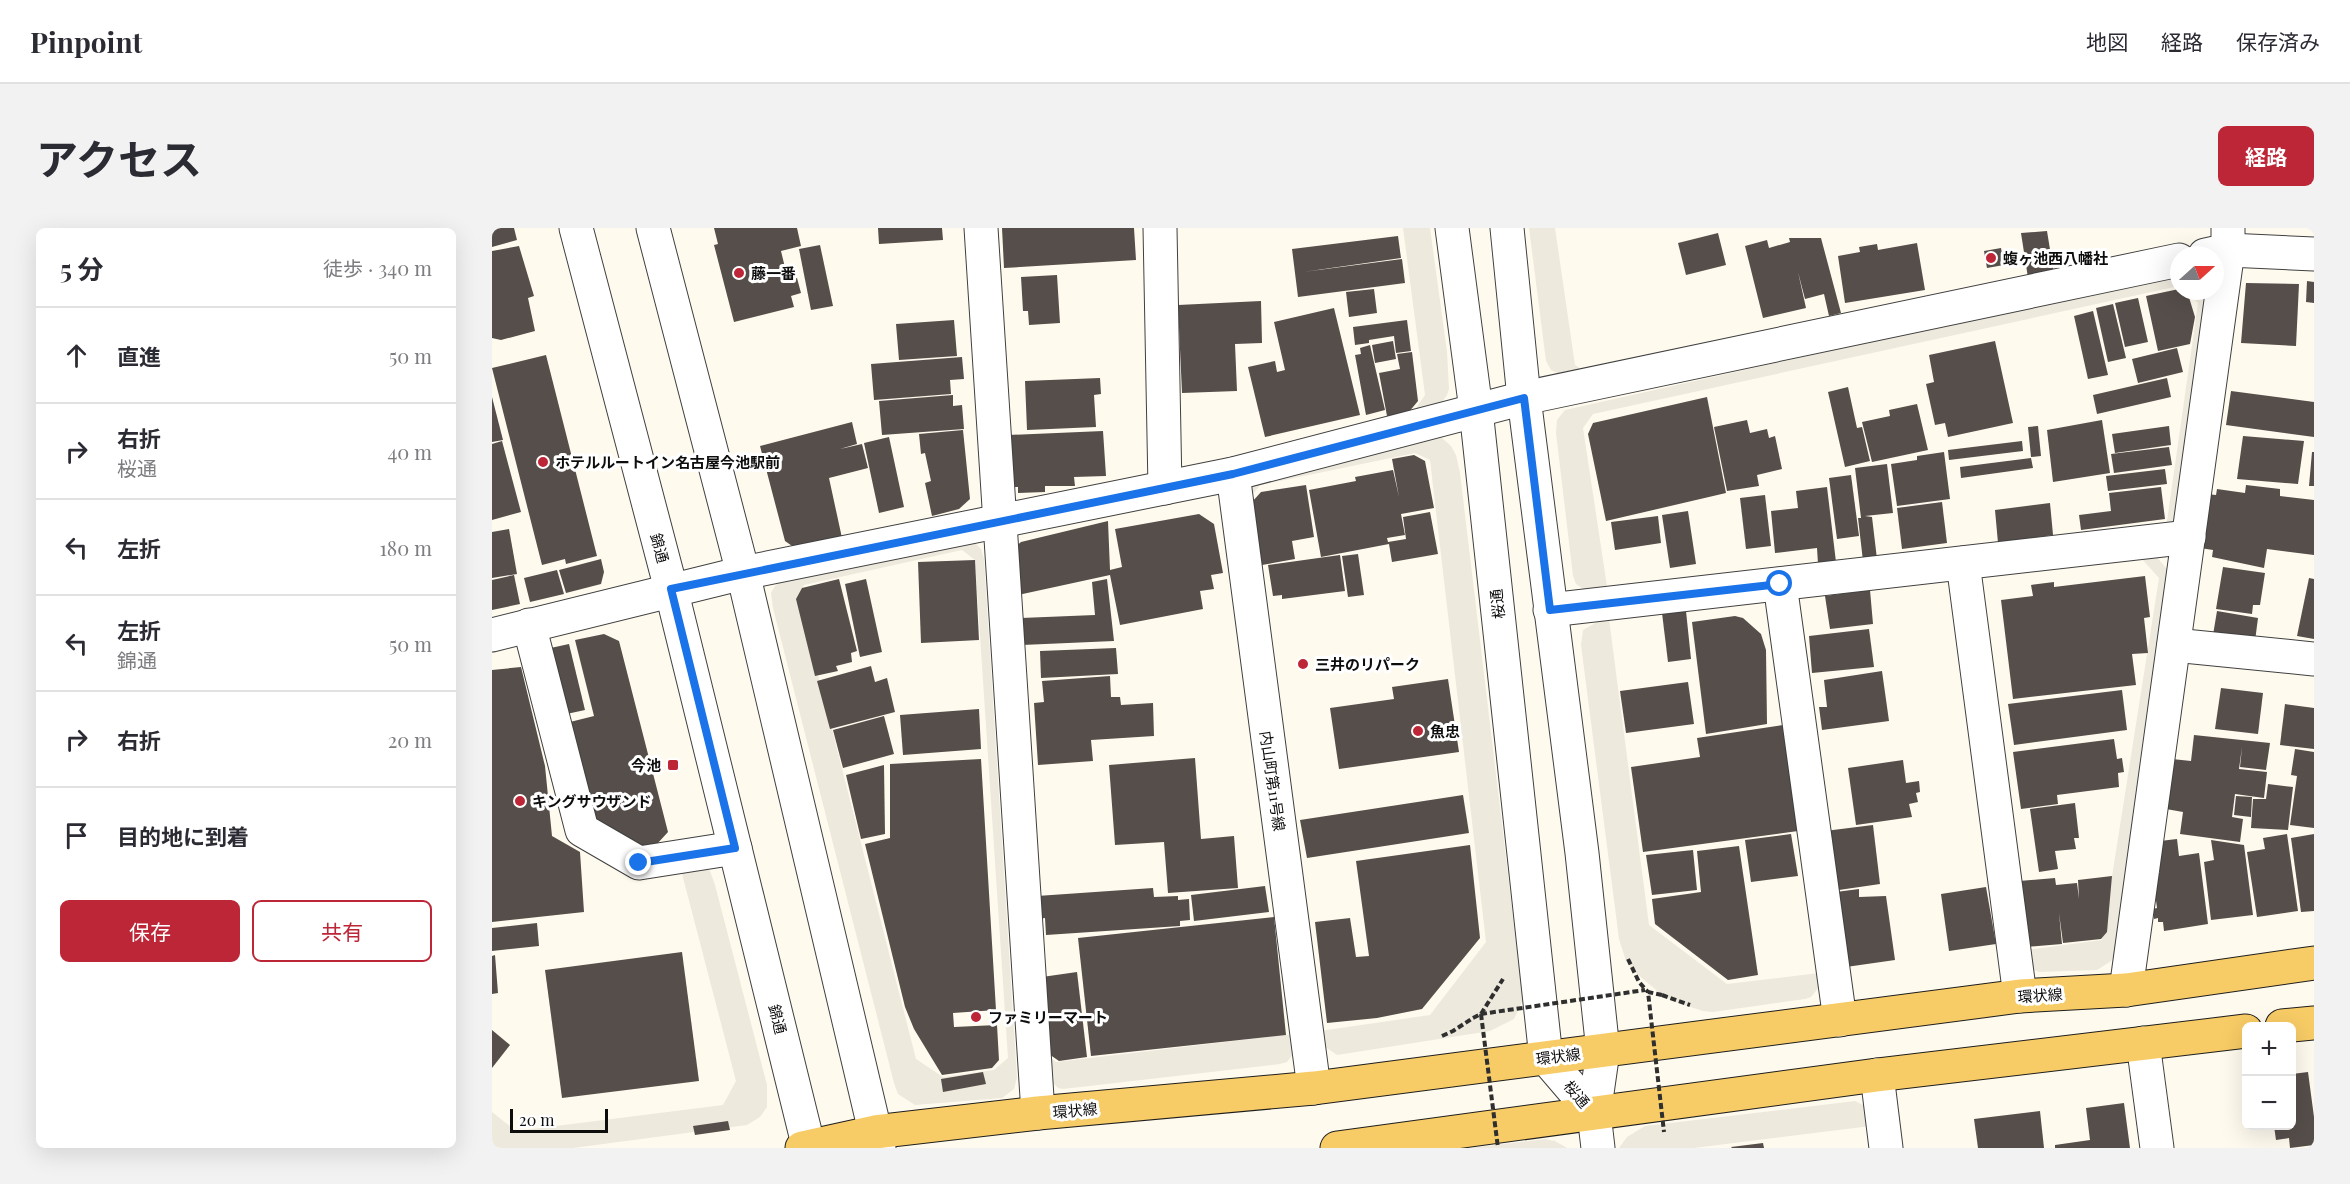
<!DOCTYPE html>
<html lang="ja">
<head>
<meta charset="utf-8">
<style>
  :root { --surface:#fff; --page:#f2f2f3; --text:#2b2b33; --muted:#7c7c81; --line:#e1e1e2; --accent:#bc2636 }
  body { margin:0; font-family:"Playfair Display","Noto Sans JP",serif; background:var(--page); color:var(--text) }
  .controls { position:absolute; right:18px; bottom:18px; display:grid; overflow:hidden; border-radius:9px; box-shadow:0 6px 24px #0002 }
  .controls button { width:54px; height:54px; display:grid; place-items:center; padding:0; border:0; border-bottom:2px solid var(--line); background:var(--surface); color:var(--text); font:30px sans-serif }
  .compass { position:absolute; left:1678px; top:18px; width:54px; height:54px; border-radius:50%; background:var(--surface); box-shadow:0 6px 24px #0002; rotate:69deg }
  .scale { position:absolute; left:18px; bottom:15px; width:98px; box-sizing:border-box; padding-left:6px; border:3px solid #0d0d0d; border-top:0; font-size:16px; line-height:21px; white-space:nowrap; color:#0d0d0d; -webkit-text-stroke:4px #fff; paint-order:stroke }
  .stop { position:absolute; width:18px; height:18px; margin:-14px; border:4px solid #1a73e8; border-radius:50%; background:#fff }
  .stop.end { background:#1a73e8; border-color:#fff; box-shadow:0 2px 6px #0008 }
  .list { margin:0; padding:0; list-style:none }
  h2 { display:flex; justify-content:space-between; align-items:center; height:78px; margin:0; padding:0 24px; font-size:26px }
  h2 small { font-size:20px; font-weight:400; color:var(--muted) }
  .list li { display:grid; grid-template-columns:39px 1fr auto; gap:18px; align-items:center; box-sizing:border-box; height:96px; padding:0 24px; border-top:2px solid var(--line) }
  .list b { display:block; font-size:22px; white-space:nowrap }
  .list p { margin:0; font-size:20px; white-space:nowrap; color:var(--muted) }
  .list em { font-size:20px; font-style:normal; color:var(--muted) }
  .actions { display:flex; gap:12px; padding:18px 24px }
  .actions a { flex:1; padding:14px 0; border:2px solid var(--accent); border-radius:9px; text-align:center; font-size:21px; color:var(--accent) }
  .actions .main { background:var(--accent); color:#fff }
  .icon { flex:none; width:33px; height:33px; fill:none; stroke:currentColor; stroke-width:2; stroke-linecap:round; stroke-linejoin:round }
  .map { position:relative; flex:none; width:1822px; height:920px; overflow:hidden; border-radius:9px }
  header { display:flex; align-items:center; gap:36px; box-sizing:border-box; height:84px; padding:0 30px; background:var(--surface); border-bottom:2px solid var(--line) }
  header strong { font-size:28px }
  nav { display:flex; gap:33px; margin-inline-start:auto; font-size:21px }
  .intro { display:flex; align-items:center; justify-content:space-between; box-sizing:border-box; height:144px; padding:0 36px }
  h1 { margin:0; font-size:42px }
  .button { padding:15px 27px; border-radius:9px; background:var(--accent); color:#fff; font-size:21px; font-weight:700 }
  main { display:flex; gap:36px; padding:0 36px }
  aside { flex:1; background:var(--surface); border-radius:9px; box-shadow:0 6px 24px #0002 }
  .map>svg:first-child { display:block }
  .plaza { fill:#eee9dd; fill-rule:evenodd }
  .building { fill:#564e4a }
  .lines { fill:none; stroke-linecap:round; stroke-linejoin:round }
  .minor-casing { stroke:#404040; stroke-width:35 }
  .tertiary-casing { stroke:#404040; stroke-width:35 }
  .primary-casing { stroke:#1e1e1e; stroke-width:35 }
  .path { stroke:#2f2f2f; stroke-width:4; stroke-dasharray:6 3; stroke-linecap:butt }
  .minor { stroke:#fff; stroke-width:33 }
  .tertiary { stroke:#fff; stroke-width:33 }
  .primary { stroke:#f7cb65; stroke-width:33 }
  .path-bridge { stroke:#2f2f2f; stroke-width:4; stroke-dasharray:6 3; stroke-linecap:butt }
  .route { stroke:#1a73e8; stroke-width:8 }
  .poi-dot { fill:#bc2636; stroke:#fff; stroke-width:2 }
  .labels { text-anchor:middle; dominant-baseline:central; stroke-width:6; stroke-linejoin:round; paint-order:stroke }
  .poi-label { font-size:15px; font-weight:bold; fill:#0d0d0d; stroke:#fff; text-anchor:start }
  .street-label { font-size:15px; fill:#0d0d0d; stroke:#fff }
</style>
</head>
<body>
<header>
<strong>Pinpoint</strong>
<nav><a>地図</a><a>経路</a><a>保存済み</a></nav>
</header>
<div class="intro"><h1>アクセス</h1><a class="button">経路</a></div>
<main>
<aside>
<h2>5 分<small>徒歩 · 340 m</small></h2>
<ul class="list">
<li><svg class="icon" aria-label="ahead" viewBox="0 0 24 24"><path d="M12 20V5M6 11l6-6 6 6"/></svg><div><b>直進</b></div><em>50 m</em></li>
<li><svg class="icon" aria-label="right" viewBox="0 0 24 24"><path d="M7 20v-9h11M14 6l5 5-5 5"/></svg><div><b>右折</b><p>桜通</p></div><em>40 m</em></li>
<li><svg class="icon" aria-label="left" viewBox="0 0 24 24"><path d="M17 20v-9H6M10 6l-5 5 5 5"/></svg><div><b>左折</b></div><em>180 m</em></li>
<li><svg class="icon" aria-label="left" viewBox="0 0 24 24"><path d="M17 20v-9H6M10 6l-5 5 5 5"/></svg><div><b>左折</b><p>錦通</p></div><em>50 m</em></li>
<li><svg class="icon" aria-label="right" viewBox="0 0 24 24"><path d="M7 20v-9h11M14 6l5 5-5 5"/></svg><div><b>右折</b></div><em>20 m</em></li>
<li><svg class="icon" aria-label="arrive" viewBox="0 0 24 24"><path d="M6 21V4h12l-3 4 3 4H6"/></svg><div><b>目的地に到着</b></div></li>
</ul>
<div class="actions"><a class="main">保存</a><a>共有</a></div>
</aside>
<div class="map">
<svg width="1822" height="920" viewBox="0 0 1822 920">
  <rect width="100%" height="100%" fill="#fffaee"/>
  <g class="plaza">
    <path d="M911 0H938L955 124 957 161 955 167 947 178 920 186 933 167Z"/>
    <path d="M1037 0H1063L1083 137 1098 147 1068 146 1059 142 1054 133Z"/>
    <path d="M1687 45V58L1101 186 1091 200 1116 365H1097L1084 356 1081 348 1064 205 1065 192 1073 182Z"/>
    <path d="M1694 63H1712L1716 67 1686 293 1667 302 1675 293 1706 75Z"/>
    <path d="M940 208 949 209 959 218 964 227 968 245 1031 772 1022 791 998 803 845 827 832 818 828 803 938 787 994 714 938 232 923 225 768 257 758 270 756 259Z"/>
    <path d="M481 313 489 321 492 331 525 850 522 861 510 870 423 877 406 866 402 855 281 380 279 365 283 358 290 353ZM470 322 483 332 516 830 502 842 451 849 424 831 306 368 312 357Z"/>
    <path d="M1664 328 1678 345 1623 725 1619 733 1605 742 1547 744 1540 741 1535 722 1610 712 1667 350 1648 329Z"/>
    <path d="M1117 391 1157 697 1235 756 1327 745 1328 758 1319 769 1313 771 1221 784 1211 783 1183 774 1170 767 1144 745 1134 733 1127 711 1089 417 1091 402 1105 394Z"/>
    <path d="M210 637 218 643 223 657 275 857V879L268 889 255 897 81 920H0V884L24 903 231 877 244 853 188 638Z"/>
    <path d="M802 806 801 826 795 834 788 836 571 861 566 860 559 853 554 826 564 834Z"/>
    <path d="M1363 873 1375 879 1379 898 1202 920H1127L1135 909 1153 898Z"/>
    <path d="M1053 911 1063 913 1075 920H978Z"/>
  </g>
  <g class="building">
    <path d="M0 0H22L25 12 0 19Z"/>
    <path d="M222 0H305L309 18 289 23 296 52 305 50 309 65 299 68 302 79 242 94 222 17 226 16Z"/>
    <path d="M386 0H450L451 12 387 16Z"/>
    <path d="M510 0H642L644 32 512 40Z"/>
    <path d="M1555 3 1562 46 1536 50 1529 5Z"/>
    <path d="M1226 5 1234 37 1194 47 1186 15Z"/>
    <path d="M906 8 909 30 811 44 910 31 913 55 806 69 800 21Z"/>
    <path d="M1297 10H1329L1349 85 1337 88 1332 66 1313 71 1306 44 1314 80 1271 90 1253 18 1275 12 1277 20 1298 14Z"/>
    <path d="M1425 15 1433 62 1353 75 1346 28 1368 24 1367 19 1385 16 1386 22Z"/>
    <path d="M328 17 341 78 319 82 307 21Z"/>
    <path d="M27 18 42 68 36 70 43 103 9 112 0 110V23Z"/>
    <path d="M1509 20 1512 37 1495 40 1492 23Z"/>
    <path d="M565 47 568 95 537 97 536 83H531L529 49Z"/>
    <path d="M1815 53 1822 54V75L1814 74Z"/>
    <path d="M1754 55 1807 56 1804 118 1749 115Z"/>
    <path d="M882 61 885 85 857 89 854 64Z"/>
    <path d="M1687 61V63L1696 66 1703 89 1698 116 1666 123 1654 68Z"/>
    <path d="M1646 70 1656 114 1633 119 1623 75Z"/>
    <path d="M769 73 770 115 743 116 745 163 690 165 686 77Z"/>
    <path d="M1621 76 1634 130 1616 134 1604 80Z"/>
    <path d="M842 80 868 187 773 209 756 139 783 133 785 144 793 142 782 94Z"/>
    <path d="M1601 83 1616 147 1596 151 1582 88Z"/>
    <path d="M462 92 465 128 407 132 404 96Z"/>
    <path d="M915 92 919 123 904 125 902 108 877 112V115L863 117 861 99Z"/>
    <path d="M901 113 904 131 883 135 880 117Z"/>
    <path d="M1503 113 1521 195 1456 209 1453 195 1443 197 1434 156 1442 154 1437 127Z"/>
    <path d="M878 117 893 182 874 187 863 127 869 126 868 120Z"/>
    <path d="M1685 120 1691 144 1646 155 1640 131Z"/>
    <path d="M920 124 926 173 916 185 895 188 887 145 908 141 905 126Z"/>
    <path d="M54 127 105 328 74 336 73 331 50 337 0 140Z"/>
    <path d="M470 129 472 151 458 152 459 166 382 172 379 136Z"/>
    <path d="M608 150 609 166 602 167 604 199 535 202 533 153Z"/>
    <path d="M1675 150 1679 169 1605 186 1601 167Z"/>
    <path d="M1356 159 1365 200 1370 199 1378 233 1353 239 1336 164Z"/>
    <path d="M1739 163 1822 174V209L1734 197Z"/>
    <path d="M461 167V178L470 177 472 201 390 207 387 173Z"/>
    <path d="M0 169 11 212 0 214Z"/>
    <path d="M1215 169 1234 265 1114 293 1096 206 1101 195Z"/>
    <path d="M1425 176 1436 222 1380 234 1370 194 1398 188 1397 182Z"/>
    <path d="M1255 192 1258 205 1275 201 1277 210 1283 208 1290 241 1265 247 1267 258 1235 263 1222 199Z"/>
    <path d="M1610 192 1618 245 1561 254 1555 202Z"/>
    <path d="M360 194 365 216 348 221 370 216 376 240 337 250 350 310 303 320 293 313 268 218Z"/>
    <path d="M1546 198 1549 228 1539 229 1536 199Z"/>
    <path d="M1677 198 1679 217 1623 225 1620 206Z"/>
    <path d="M471 202 478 271 467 281 440 288 433 255 439 253 433 225 429 226 427 206Z"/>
    <path d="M611 203 614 248 582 249 583 258H553V264L526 265V259H519L517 207Z"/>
    <path d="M1751 208 1812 213 1806 256 1745 251Z"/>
    <path d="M397 209 412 279 387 285 372 215Z"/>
    <path d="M10 213 29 284 0 292V216Z"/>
    <path d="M1530 213 1531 223 1457 232 1456 222Z"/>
    <path d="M1677 219 1680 237 1622 245 1619 226Z"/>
    <path d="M1452 224 1458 271 1405 278 1399 236 1425 232V228Z"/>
    <path d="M1820 224H1822V258H1817Z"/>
    <path d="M922 227 933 233 942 280 909 286 913 307 895 310 896 314 914 311 911 289 938 284 946 326 900 334 897 316 829 329 817 262 864 253 863 249 901 242 907 269 900 231Z"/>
    <path d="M1539 230 1541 240 1469 250 1468 239Z"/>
    <path d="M1395 236 1401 285 1373 288 1380 289 1385 331 1371 333 1366 290H1369L1363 240Z"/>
    <path d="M1673 241 1675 256 1616 263 1614 248Z"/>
    <path d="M1359 247 1367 308 1345 311 1337 250Z"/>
    <path d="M814 257 822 309 800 313 803 331 770 337 760 274 769 264Z"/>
    <path d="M1754 257 1788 261V268L1822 272V327L1775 321 1772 340 1720 329 1721 322 1708 320 1715 266 1724 267 1725 261 1753 265Z"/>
    <path d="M1335 259 1344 334 1326 336 1325 320 1283 325 1279 283 1306 280 1304 263Z"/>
    <path d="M1669 259 1673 291 1589 302 1587 287 1619 283 1617 265Z"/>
    <path d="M1273 267 1279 318 1254 321 1248 270Z"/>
    <path d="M1450 274 1455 315 1410 321 1405 280Z"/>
    <path d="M1558 275 1561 307 1506 315 1503 282Z"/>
    <path d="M1196 283 1204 336 1178 340 1170 287Z"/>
    <path d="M707 286 722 296 731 345 719 347 722 361 708 363 711 381 628 397 618 347 526 367 522 320 529 314 616 293 618 342 630 339 623 301Z"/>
    <path d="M1166 288 1169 315 1123 322 1119 294Z"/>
    <path d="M17 301 25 346 0 350V304Z"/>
    <path d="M866 326 872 367 856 369 850 328Z"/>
    <path d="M848 327 853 363 790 371V367L781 368 776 337Z"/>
    <path d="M109 331 112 344 109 356 74 365 67 342Z"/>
    <path d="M483 332 487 412 429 415 426 334Z"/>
    <path d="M1731 339 1773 345 1768 377H1761L1760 386 1724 381Z"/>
    <path d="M65 342 72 366 38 374 32 350Z"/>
    <path d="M22 347 28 376 0 382V352Z"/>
    <path d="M1653 348 1658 389 1652 390 1656 425 1640 426 1644 457 1521 471 1509 372 1541 368 1539 357 1562 354V359Z"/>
    <path d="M1817 350 1822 351V411L1805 408Z"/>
    <path d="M347 351 365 423 359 425 360 434 344 438 346 443 323 448 304 371 310 360Z"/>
    <path d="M374 351 390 424 368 429 353 356Z"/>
    <path d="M615 351 622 413 530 417 529 390 603 387 600 354Z"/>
    <path d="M1378 362 1381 396 1338 401 1333 368Z"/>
    <path d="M1194 383 1199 431 1176 434 1170 385Z"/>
    <path d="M1725 383 1766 390 1763 413 1721 407Z"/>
    <path d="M1243 388 1251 390 1269 406 1274 422 1275 496 1214 506 1200 394Z"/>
    <path d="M1377 401 1382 439 1320 445 1317 408Z"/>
    <path d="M112 406 127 413 176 604 165 616 139 619 97 591 94 580 116 574 115 567 96 572 78 494 102 488 83 412Z"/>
    <path d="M77 416 93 482 70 487 54 421Z"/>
    <path d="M624 420 626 446 549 450 548 423Z"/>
    <path d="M379 438 383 454 395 450 403 484 338 501 325 453Z"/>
    <path d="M29 439 53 538 60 608 88 624 92 684 0 694V442Z"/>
    <path d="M1390 443 1397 493 1330 502 1327 479H1335L1332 452Z"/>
    <path d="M618 448 619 469H628L629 477 661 475 662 508 599 512 601 533 546 537 542 475 552 474 550 453Z"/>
    <path d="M956 451 967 524 847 541 838 480 902 471 900 459Z"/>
    <path d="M1196 454 1202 496 1134 505 1128 463Z"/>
    <path d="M1729 460 1771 465 1766 506 1723 501Z"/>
    <path d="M1630 462 1635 502 1522 517 1516 476Z"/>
    <path d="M1793 476 1822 480V521L1788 517Z"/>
    <path d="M487 481 489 521 411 527 408 487Z"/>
    <path d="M392 488 402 526 351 540 341 502Z"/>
    <path d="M1291 497 1306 603 1151 624 1139 539 1208 529 1205 510Z"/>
    <path d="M1702 507 1778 515 1774 542 1748 539 1750 519 1747 541 1775 544 1772 570 1743 566 1740 589 1751 591 1748 614 1688 606 1691 584 1674 581 1680 531 1699 533Z"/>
    <path d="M1622 511 1625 531 1630 530 1632 544 1626 545 1627 559 1565 567 1566 576 1529 581 1521 524Z"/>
    <path d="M1803 521 1822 524V600L1798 597 1805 548 1799 547Z"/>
    <path d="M703 530 709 611 742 608 746 660 676 665 672 614 623 617 617 537Z"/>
    <path d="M489 531 504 782 461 785 462 799 505 797 507 832 500 840 450 847 422 801 413 779 373 616 398 610V536Z"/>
    <path d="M1411 532 1414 555 1427 553 1428 564 1424 565 1426 574 1417 576 1420 589 1364 597 1356 540Z"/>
    <path d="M392 537 393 606 369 611 354 547Z"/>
    <path d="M1776 556 1801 559 1796 602 1759 600 1761 571H1774Z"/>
    <path d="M971 567 977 605 815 630 808 592Z"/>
    <path d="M1744 568 1760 569 1759 589 1742 587Z"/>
    <path d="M1583 575 1587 610H1582L1584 621 1563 623 1566 641 1547 644 1538 581Z"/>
    <path d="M1381 597 1388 656 1340 663 1333 603Z"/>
    <path d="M1299 606 1306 648 1259 654 1253 612Z"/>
    <path d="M1795 606 1806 683 1765 689 1755 624 1773 621 1771 610Z"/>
    <path d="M1822 606V683L1809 684 1799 610Z"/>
    <path d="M1685 611 1687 628 1707 625 1716 696 1672 703 1671 694H1666V690L1662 691 1661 681 1665 680 1662 657 1666 656 1664 645H1668L1666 629H1670L1668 613Z"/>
    <path d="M1719 612 1752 617 1761 687 1719 692 1712 634 1722 632Z"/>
    <path d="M978 617 988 710 930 781 885 790 835 795 823 694 858 690 864 729 877 728 864 633Z"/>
    <path d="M1247 618 1266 747 1236 752 1163 696 1160 671 1209 664 1205 623Z"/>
    <path d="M1201 622 1205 662 1160 667 1154 627Z"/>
    <path d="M1620 648 1615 704 1609 711 1571 715 1567 685 1570 716 1534 719 1527 653 1563 650 1564 657 1585 655 1587 671 1586 652Z"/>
    <path d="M773 658 777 684 702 693 699 667Z"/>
    <path d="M1494 659 1504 716 1457 723 1449 666Z"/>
    <path d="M661 660 662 669 686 668V672L697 671 698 692 688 693V698L554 707 553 690 546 691 545 668Z"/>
    <path d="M1367 661V669L1394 668 1403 732 1354 739 1344 664Z"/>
    <path d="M782 689 794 807 599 828 586 710Z"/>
    <path d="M45 695 47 718 0 723V700Z"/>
    <path d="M190 724 207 853 70 870 53 742Z"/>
    <path d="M3 727 6 765 0 766V728Z"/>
    <path d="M585 744 595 829 567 833 554 824 550 749Z"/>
    <path d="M0 802 18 817 0 840Z"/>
    <path d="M491 844 494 856 451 864 449 851Z"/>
    <path d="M1816 844 1822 889V917L1798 920 1797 910 1784 912 1782 898 1800 897V846Z"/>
    <path d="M1632 875 1638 920H1563V917L1598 912 1594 880Z"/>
    <path d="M1548 883 1552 920H1486L1482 891Z"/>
    <path d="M236 893 238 902 203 907 201 898Z"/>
    <path d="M1271 915 1272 920H1240L1239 919Z"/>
  </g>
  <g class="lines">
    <defs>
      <g id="minor">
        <path d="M489 0 546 885"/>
        <path d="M668 0 673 260"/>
        <path d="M1713 27 1736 22 1822 26"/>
        <path d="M741 246 822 860"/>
        <path d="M1471 335 1528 768"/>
        <path d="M1288 356 1348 792"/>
        <path d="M1058 382 1697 309"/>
        <path d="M37 397 90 602 147 635 243 620"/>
        <path d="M0 407 251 345 741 246 1032 170 1687 32"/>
        <path d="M1682 417 1822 431"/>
        <path d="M1634 762 1736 22V0"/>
        <path d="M1651 815 1665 920"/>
        <path d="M1385 847 1394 920"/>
      </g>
      <g id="tertiary">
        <path d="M84 0 179 361 317 920"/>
        <path d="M161 0 251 345 387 920"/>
        <path d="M960 0 984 182 1054 830 1102 886"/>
        <path d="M1015 0 1032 170 1090 625 1111 823 1102 886 1106 920"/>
      </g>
      <g id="primary">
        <path d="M1790 798 1822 795"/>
        <path d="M310 920 383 904 546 885 822 860 1528 768 1634 762 1822 735"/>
        <path d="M845 920 1385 847 1754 803"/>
      </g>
    </defs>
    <use href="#minor" class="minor-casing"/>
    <use href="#tertiary" class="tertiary-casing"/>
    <use href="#primary" class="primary-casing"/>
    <g class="path">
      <path d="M1136 731 1147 754 1156 764"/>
      <path d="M1170 767 1198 777"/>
      <path d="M989 786 1011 751"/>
      <path d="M950 808 961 803 981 790"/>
    </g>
    <use href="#minor" class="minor"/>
    <use href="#tertiary" class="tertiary"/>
    <use href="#primary" class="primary"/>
    <g class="path-bridge">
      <path d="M1170 767 1156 764 1172 904"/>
      <path d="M989 786 1153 762"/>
      <path d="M981 790 989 786 1006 920"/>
    </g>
  </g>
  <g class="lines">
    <path class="route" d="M147 635 243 620 179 361 741 246 1032 170 1058 382 1288 356"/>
  </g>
  <g class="poi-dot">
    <circle cx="1499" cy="30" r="6"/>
    <circle cx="247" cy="45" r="6"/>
    <circle cx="51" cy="234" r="6"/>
    <circle cx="811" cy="436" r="6"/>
    <circle cx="926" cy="503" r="6"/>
    <rect x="175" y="531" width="12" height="12" rx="3"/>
    <circle cx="28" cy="573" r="6"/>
    <circle cx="484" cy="789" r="6"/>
  </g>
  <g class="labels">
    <g class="poi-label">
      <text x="1511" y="30">蝮ヶ池西八幡社</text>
      <text x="259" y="45">藤一番</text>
      <text x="63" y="234">ホテルルートイン名古屋今池駅前</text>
      <text x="823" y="436">三井のリパーク</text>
      <text x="938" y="503">魚忠</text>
      <text x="169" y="537" text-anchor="end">今池</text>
      <text x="40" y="573">キングサウザンド</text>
      <text x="496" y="789">ファミリーマート</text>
    </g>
    <g class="street-label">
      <text transform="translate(168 320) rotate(75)">錦通</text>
      <text transform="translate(1005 376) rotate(-96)">桜通</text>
      <text transform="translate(781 553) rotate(82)">内山町第11号線</text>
      <text transform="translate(1548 767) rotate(-4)">環状線</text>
      <text transform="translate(286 791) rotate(76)">錦通</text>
      <text transform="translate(1066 828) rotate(-7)">環状線</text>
      <text transform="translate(1085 866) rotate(50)">桜通</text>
      <text transform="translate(583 882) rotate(-5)">環状線</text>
    </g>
  </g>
</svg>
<div class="controls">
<button>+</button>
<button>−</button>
</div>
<svg class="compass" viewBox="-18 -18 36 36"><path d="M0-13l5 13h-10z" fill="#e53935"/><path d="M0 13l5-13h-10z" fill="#7c7c81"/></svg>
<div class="scale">20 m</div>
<div class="stop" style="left:1288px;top:356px"></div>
<div class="stop end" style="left:147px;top:635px"></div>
</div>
</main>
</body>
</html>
